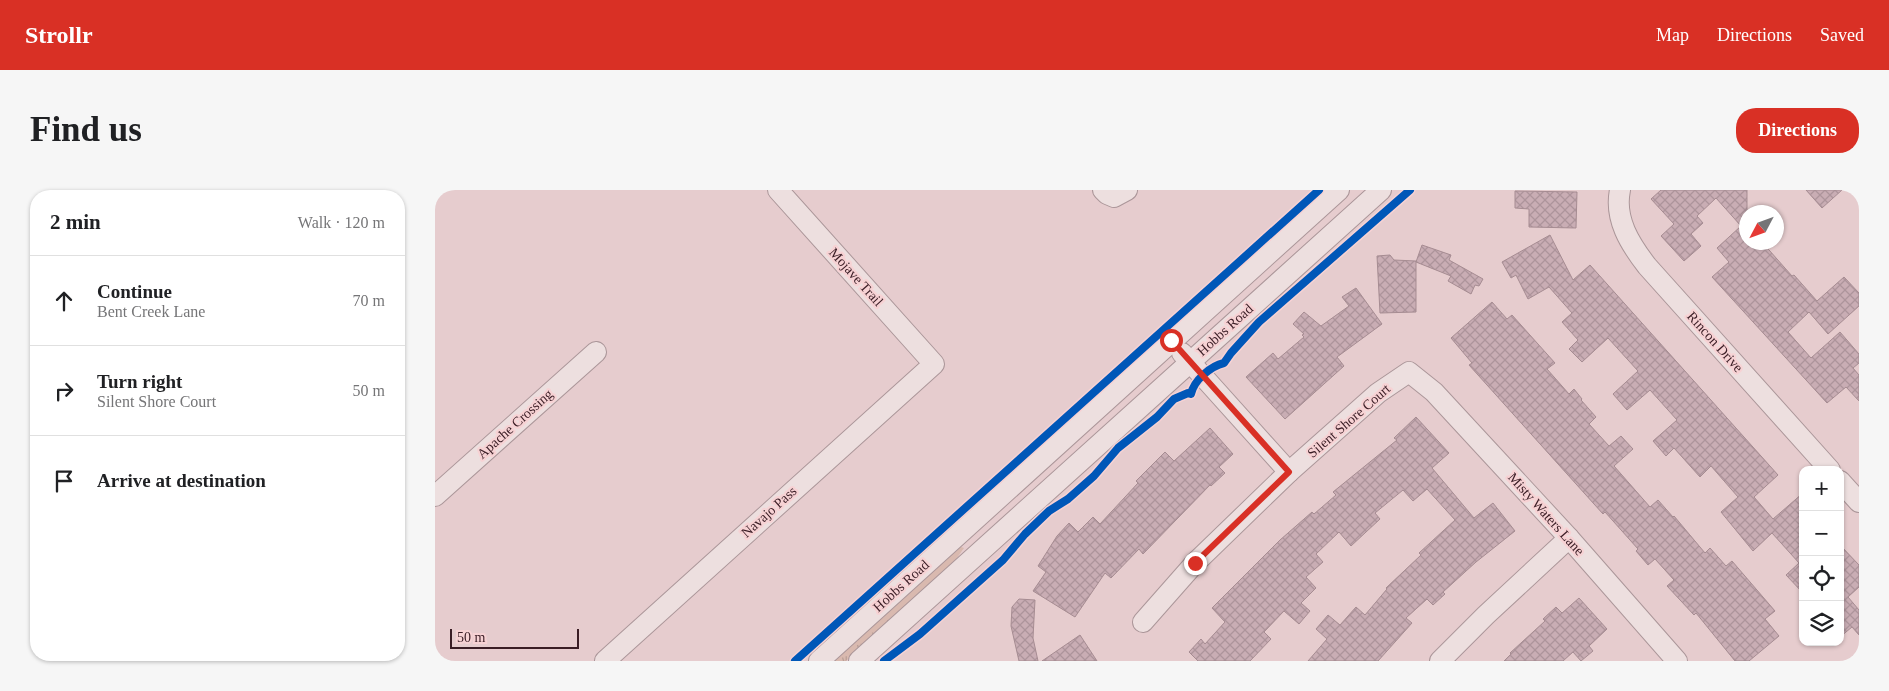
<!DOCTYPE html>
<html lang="en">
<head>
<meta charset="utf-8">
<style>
  :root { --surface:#fff; --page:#f6f6f6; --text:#202124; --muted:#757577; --line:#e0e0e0; --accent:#d93025 }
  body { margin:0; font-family:"Times New Roman",serif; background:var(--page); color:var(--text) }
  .controls { position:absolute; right:15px; bottom:15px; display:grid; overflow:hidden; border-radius:10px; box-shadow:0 1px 4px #0004 }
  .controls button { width:45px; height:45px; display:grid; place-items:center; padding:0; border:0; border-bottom:1px solid var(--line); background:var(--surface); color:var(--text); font:25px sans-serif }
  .compass { position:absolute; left:1304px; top:15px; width:45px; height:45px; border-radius:50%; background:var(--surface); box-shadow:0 1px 4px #0004; rotate:229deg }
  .scale { position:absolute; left:15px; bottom:12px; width:129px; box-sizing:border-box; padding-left:5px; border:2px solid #3a1d25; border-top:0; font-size:14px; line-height:18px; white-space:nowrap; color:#3a1d25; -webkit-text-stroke:4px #f7d2d4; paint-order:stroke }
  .stop { position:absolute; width:15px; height:15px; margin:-11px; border:4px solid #d93025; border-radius:50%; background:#fff }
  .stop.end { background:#d93025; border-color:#fff; box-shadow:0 1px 5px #0008 }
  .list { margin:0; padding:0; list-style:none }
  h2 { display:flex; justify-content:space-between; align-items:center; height:65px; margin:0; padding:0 20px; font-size:21px }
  h2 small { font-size:16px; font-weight:400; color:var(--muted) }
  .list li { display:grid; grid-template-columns:32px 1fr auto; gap:15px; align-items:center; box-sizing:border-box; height:90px; padding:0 20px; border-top:1px solid var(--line) }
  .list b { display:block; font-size:19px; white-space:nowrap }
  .list p { margin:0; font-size:16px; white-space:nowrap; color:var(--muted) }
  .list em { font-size:16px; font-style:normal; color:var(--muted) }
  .icon { flex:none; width:28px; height:28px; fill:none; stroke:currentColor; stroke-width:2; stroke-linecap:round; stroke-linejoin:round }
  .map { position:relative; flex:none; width:1424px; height:471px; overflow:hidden; border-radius:20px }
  header { display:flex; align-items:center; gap:30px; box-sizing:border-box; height:70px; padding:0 25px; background:var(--accent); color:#fff }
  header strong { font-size:24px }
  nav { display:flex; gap:28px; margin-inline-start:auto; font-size:18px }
  .intro { display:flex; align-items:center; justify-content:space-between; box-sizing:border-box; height:120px; padding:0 30px }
  h1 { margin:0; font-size:35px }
  .button { padding:12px 22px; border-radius:20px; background:var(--accent); color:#fff; font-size:18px; font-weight:700 }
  main { display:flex; gap:30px; padding:0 30px }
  aside { flex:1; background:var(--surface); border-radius:20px; box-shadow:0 1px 4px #0004 }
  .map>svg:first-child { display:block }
  .grass { fill:url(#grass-tufts) }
  .building { fill:url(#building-cross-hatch); stroke:#a68c92 }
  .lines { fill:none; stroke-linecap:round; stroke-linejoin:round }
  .minor-casing { stroke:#ab9699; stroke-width:22 }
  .minor { stroke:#eddfdf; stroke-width:20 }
  .cycleway-casing { stroke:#f7d2d4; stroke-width:11 }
  .cycleway { stroke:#0057b8; stroke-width:8 }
  .route { stroke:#d93025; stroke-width:6 }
  .labels { text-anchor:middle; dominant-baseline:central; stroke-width:4.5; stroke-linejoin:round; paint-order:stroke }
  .street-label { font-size:14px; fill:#3a1d25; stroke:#f7d2d4 }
</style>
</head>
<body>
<header>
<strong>Strollr</strong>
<nav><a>Map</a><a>Directions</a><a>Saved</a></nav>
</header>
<div class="intro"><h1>Find us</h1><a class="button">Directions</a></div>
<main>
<aside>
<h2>2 min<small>Walk · 120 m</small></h2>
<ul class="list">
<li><svg class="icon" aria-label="ahead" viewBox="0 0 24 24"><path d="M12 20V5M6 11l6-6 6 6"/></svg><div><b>Continue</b><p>Bent Creek Lane</p></div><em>70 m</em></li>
<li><svg class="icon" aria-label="right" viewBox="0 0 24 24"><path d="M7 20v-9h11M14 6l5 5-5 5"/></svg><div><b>Turn right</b><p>Silent Shore Court</p></div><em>50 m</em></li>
<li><svg class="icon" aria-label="arrive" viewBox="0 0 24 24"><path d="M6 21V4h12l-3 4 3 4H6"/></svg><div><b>Arrive at destination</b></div></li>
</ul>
</aside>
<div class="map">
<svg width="1424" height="471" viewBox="0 0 1424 471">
  <defs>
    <pattern id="grass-tufts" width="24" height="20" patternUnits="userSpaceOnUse" patternTransform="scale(1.25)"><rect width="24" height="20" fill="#d9b9af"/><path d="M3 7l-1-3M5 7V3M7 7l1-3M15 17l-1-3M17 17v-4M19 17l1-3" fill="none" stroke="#bb9f96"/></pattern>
    <pattern id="building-cross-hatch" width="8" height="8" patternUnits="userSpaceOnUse" patternTransform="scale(1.25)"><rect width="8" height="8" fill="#c9adb4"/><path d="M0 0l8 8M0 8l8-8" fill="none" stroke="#ad949b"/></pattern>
  </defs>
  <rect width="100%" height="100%" fill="#e6ccce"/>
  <path class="grass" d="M526 357 529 358 517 375 411 471H396L512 366Z"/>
  <g class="building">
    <path d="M1226 0H1312V52H1327L1357 86 1359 85 1382 111 1409 87 1424 103V116L1393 144 1374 122 1353 142 1376 168 1405 142 1424 164V173L1418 178 1424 185V211L1411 197 1392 213 1277 87 1294 72 1282 58 1306 36 1281 8 1262 26 1268 33 1256 44 1266 56 1249 71 1226 46 1239 34 1216 9Z"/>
    <path d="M1371 0H1407L1387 18Z"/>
    <path d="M1080 1 1142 2 1141 38 1094 37V19L1080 18Z"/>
    <path d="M1115 45 1138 90 1155 75 1343 285 1319 307 1338 329 1368 303V403L1351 385 1364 373 1337 343 1318 361 1286 322 1303 307 1276 276 1265 287 1239 258 1231 266 1218 251 1242 230 1215 200 1192 220 1178 204 1203 181 1173 148 1147 172 1134 159 1143 150 1127 132 1137 123 1114 97 1093 109 1081 85 1076 88 1067 72Z"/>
    <path d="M987 55 1016 65 1014 70 1048 89 1044 96 1040 95 1036 104 1013 91 1016 86 981 72V122L945 123 942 66 955 65 959 70 981 71V72Z"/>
    <path d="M921 98 947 134 902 167 909 176 850 229 811 187 838 163 843 169 869 147 867 145 869 144 858 134 869 122 886 136 914 116 907 107Z"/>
    <path d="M1057 112 1072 129 1077 125 1120 173 1112 179 1134 204 1139 199 1147 209 1146 210 1161 227 1154 234 1174 256 1186 246 1198 259 1179 276 1215 317 1223 310 1238 327 1239 326 1270 363 1275 358 1291 376 1297 371 1340 421 1330 429 1344 446 1314 471H1300L1261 423 1259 425 1232 396 1239 390 1220 369 1213 375 1201 361 1203 359 1170 322 1168 324 1034 175 1037 173 1016 148Z"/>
    <path d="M981 227 1014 263 997 278 1039 328 1058 313 1080 341 1041 372 1008 402 1010 404 998 415 992 409 971 428 977 433 943 471H873L892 449 881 439 893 425 905 435 921 417 930 425 952 399 951 398 986 365 984 363 1020 330 992 299 978 311 968 300 940 323 945 329 916 356 904 342 881 364 888 372 871 387 881 398 866 413 875 421 864 434 849 421 829 442 836 449 815 471H763L754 462 766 449 770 454 790 432 777 418 845 350 877 322 879 324 901 305 898 302 962 250 959 248Z"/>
    <path d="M775 238 798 264 784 277 790 283 776 296 775 295 708 364 704 359 676 388 670 383 640 427 598 401 611 382 603 376 622 346 634 333 643 342 658 327 665 334 703 293 701 291 730 262 739 271Z"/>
    <path d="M1405 355 1424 375V397L1413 407 1424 420V445L1417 437 1405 447Z"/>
    <path d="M1144 408 1172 439 1154 456 1158 461 1146 471 1138 462 1128 471H1069L1076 464 1075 463 1110 431 1108 429 1121 417 1127 423Z"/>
    <path d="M584 409 600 410 598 448 603 471H584L576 436 577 417Z"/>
    <path d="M645 445 662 471H607Z"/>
  </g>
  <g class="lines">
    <defs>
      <g id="minor">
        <path d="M668 0 672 4 679 7 692 0"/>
        <path d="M1185 0C1179 29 1195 54 1212 76L1395 280"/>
        <path d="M747 163 854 282"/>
        <path d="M1405 291 1424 312"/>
        <path d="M0 306 161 162"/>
        <path d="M708 432 760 373 854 282 943 203 974 182 999 202 1134 348 1242 471"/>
        <path d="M170 471 499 174 343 0"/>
        <path d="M384 471 904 0"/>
        <path d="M424 471 946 0"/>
        <path d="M1005 471 1051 425 1134 348"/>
      </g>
    </defs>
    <use href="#minor" class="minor-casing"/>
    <use href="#minor" class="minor"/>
    <defs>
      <g id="cycleway">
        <path d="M360 471 884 0"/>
        <path d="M449 471 485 444 568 370 590 344 614 321 633 309 659 286 683 258 722 227 739 209 753 203 756 204C759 190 776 176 789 173L796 163 824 132 975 0"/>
      </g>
    </defs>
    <use href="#cycleway" class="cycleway-casing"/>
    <use href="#cycleway" class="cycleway"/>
  </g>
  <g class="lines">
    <path class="route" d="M736 150 854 282 760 373"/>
  </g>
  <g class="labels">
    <g class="street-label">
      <text transform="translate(421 87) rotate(48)">Mojave Trail</text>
      <text transform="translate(790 140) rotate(-42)">Hobbs Road</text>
      <text transform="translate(1280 152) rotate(48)">Rincon Drive</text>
      <text transform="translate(914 231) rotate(-41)">Silent Shore Court</text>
      <text transform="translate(80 234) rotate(-42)">Apache Crossing</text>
      <text transform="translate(334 322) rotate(-42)">Navajo Pass</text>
      <text transform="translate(1111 324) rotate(48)">Misty Waters Lane</text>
      <text transform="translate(466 396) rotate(-42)">Hobbs Road</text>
    </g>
  </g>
</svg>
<div class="controls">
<button>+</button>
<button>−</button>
<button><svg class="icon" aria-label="locate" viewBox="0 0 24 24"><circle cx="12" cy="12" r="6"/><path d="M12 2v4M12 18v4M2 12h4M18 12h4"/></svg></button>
<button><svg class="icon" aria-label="layers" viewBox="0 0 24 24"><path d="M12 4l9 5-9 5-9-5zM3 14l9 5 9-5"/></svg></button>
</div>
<svg class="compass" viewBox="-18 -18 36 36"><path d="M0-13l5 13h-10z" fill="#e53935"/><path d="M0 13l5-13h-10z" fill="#757577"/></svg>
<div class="scale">50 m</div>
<div class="stop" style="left:736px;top:150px"></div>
<div class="stop end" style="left:760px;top:373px"></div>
</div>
</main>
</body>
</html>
